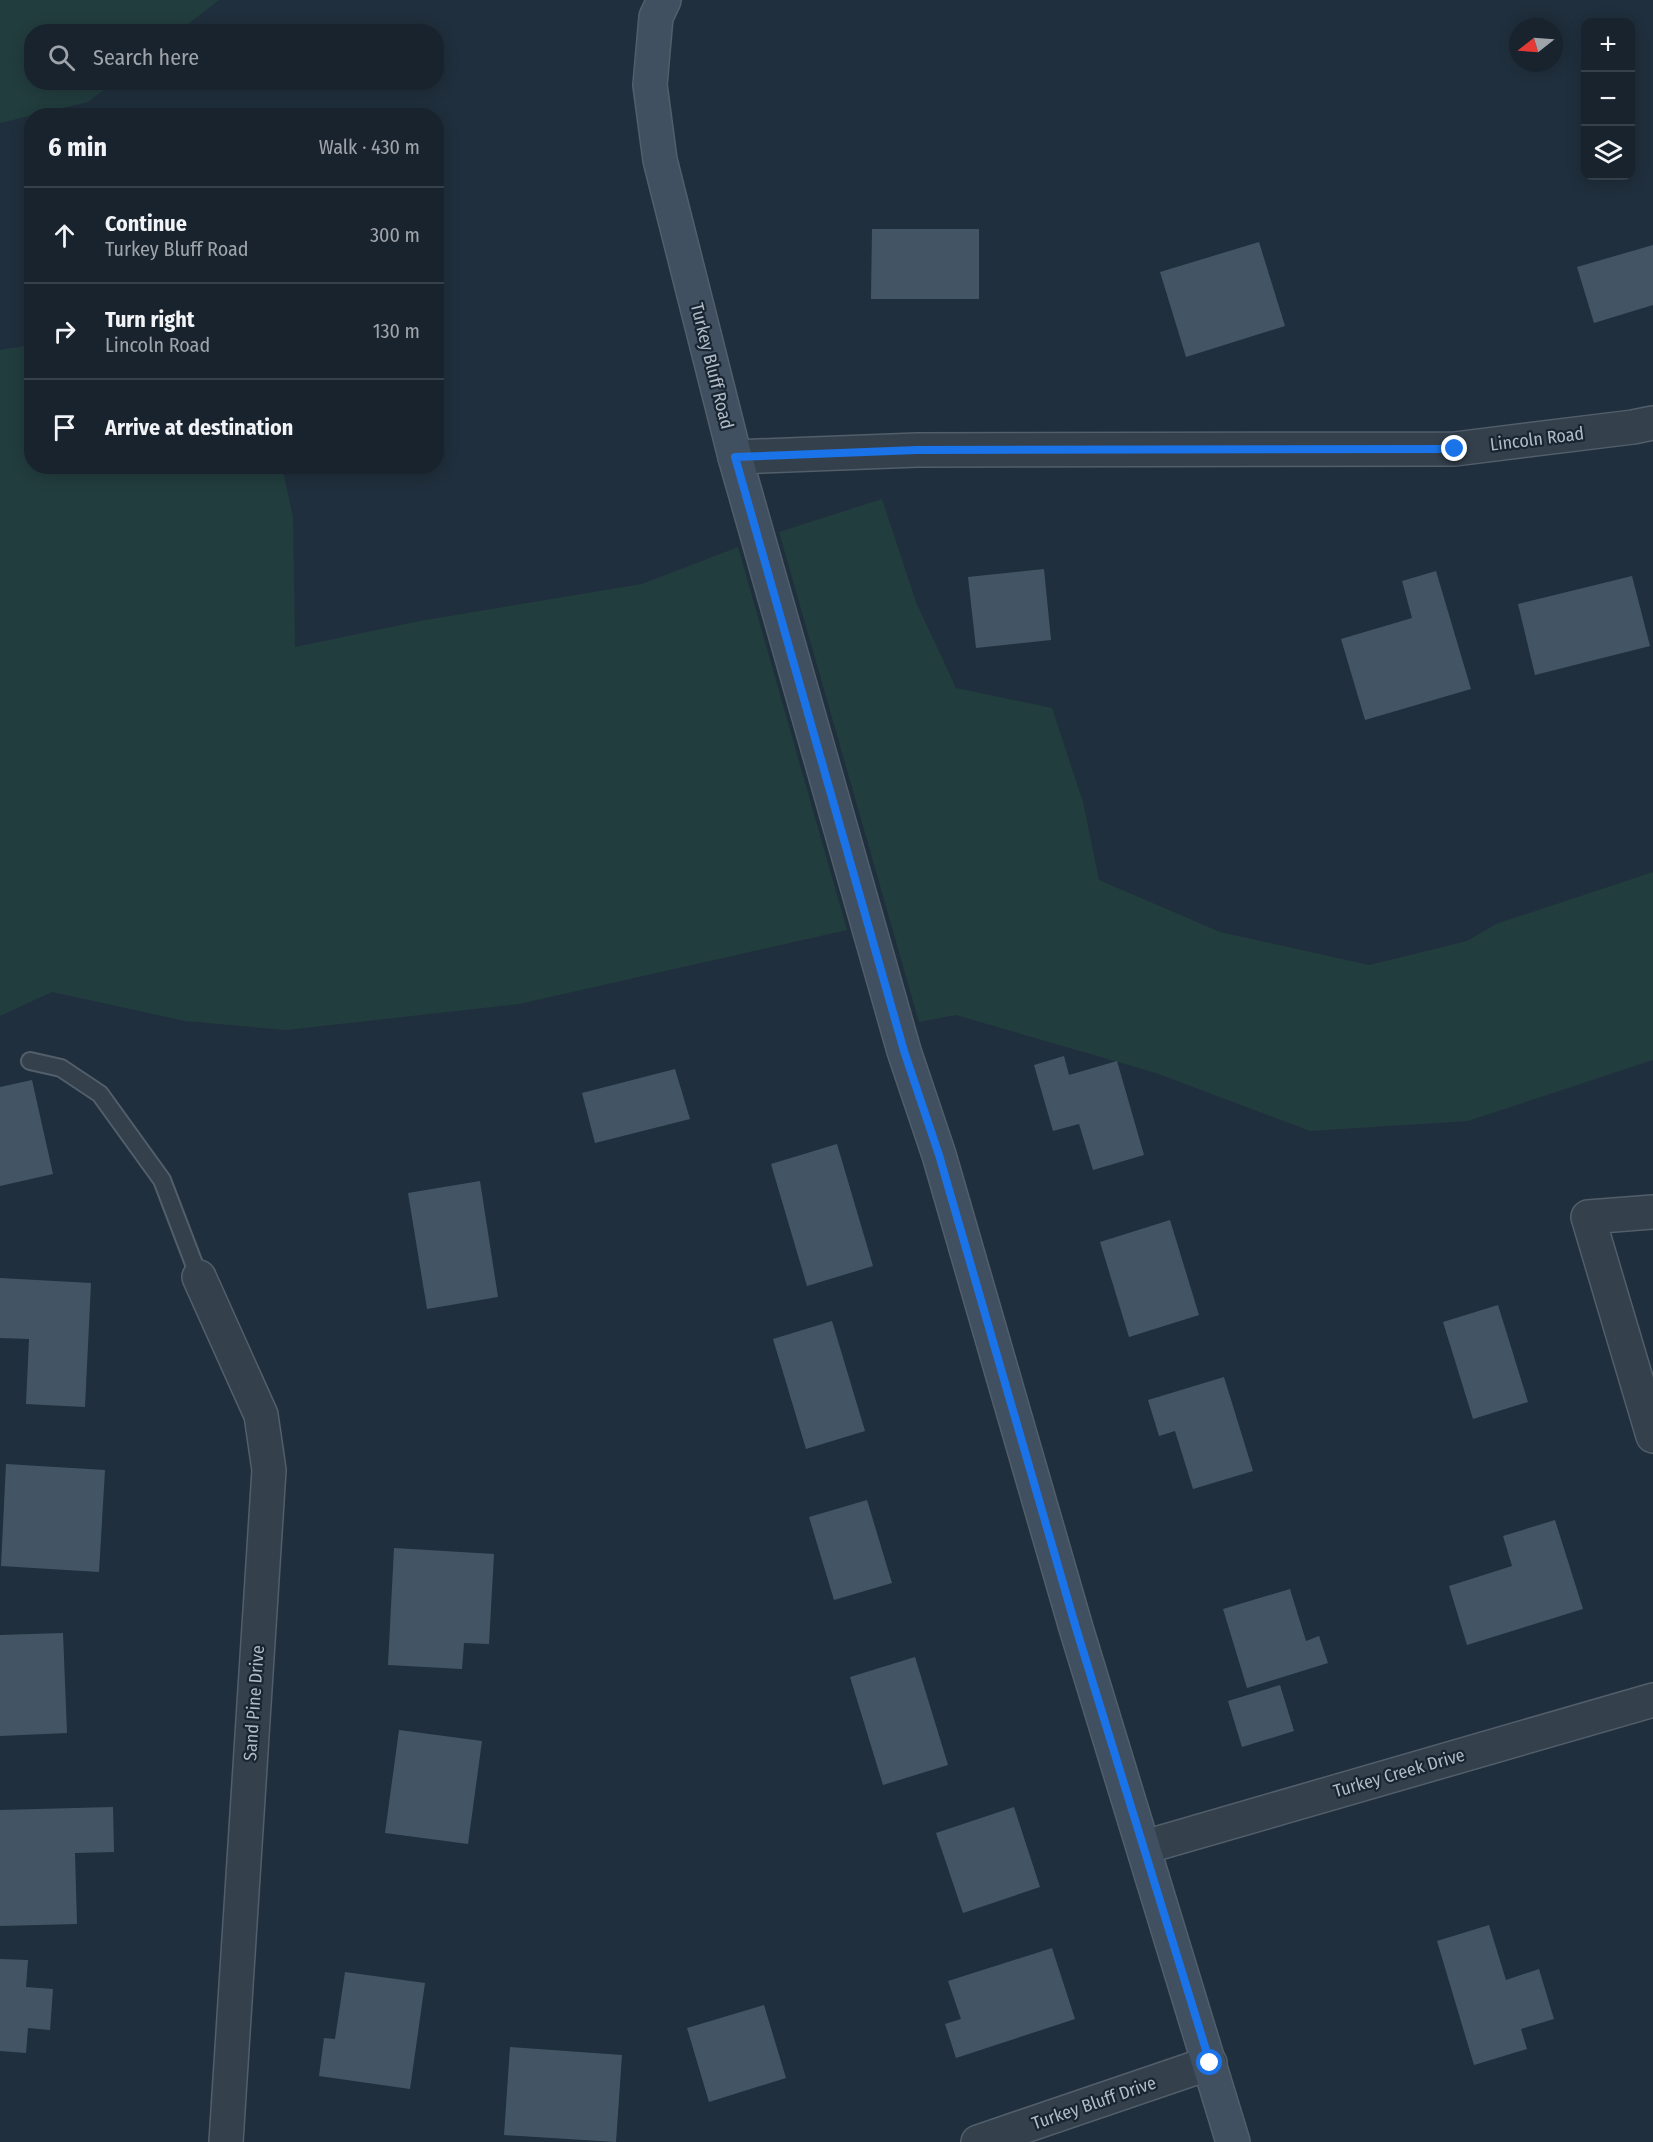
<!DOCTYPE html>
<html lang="en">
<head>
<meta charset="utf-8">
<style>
  :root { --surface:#18232e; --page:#252f3a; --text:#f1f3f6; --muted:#9fa4aa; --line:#36404a }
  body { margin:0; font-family:"Fira Sans Condensed",sans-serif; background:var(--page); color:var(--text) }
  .controls { position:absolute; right:18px; top:18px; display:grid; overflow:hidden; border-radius:12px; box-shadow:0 3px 15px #0003 }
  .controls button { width:54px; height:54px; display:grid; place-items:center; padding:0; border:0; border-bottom:2px solid var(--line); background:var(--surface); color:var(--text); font:30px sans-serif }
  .compass { position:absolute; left:1509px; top:18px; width:54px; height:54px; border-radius:50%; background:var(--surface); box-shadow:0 3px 15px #0003; rotate:253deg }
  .stop { position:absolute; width:18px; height:18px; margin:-14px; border:4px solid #1a73e8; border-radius:50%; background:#fff }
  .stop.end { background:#1a73e8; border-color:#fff; box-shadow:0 2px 6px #0008 }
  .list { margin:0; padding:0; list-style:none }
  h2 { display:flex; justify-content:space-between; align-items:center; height:78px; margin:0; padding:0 24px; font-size:26px }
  h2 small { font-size:20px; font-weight:400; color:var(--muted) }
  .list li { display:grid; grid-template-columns:39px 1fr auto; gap:18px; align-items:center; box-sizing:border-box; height:96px; padding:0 24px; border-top:2px solid var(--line) }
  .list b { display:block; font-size:22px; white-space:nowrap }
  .list p { margin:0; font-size:20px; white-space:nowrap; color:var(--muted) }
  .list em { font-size:20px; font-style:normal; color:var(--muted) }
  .icon { flex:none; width:33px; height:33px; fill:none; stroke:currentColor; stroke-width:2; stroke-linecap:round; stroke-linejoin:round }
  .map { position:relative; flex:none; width:1653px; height:2142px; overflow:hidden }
  .search { position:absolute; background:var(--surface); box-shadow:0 3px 15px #0003; left:24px; top:24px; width:420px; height:66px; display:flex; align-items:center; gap:15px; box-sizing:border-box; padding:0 21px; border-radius:24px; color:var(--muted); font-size:22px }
  .panel { position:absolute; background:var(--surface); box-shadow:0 3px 15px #0003; left:24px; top:108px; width:420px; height:366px; border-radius:24px }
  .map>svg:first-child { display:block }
  .green { fill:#223d3e }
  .building { fill:#435564 }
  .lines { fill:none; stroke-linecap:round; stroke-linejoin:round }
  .lane-casing { stroke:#525e6a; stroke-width:20 }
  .street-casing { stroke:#525e6a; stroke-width:36 }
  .secondary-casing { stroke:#525e6a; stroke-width:36 }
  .lane { stroke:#34414d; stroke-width:16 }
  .street { stroke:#34414d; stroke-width:33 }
  .secondary { stroke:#415060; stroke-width:33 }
  .route { stroke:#1a73e8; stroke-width:8 }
  .labels { text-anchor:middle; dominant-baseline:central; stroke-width:4.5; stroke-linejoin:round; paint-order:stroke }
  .street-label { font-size:18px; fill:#afbbc9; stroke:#192631 }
</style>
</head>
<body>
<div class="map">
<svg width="1653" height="2142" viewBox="0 0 1653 2142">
  <rect width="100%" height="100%" fill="#202f3d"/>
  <g class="green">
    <path d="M0 0H219L179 31 32 32V82L113 83 88 102 0 123Z"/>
    <path d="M31 345 32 466 282 467 293 517 295 647 420 621 642 584 738 547 847 930 519 1004 286 1030 185 1021 52 992 0 1016V350Z"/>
    <path d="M882 499 916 602 956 688 1052 708 1083 802 1099 880 1220 932 1369 965 1467 941 1496 924 1653 872V1060L1468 1121 1310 1131 1156 1073 956 1015 919 1022 779 532Z"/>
  </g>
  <g class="building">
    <path d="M872 229H979V299H871Z"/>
    <path d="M1259 242 1285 326 1186 357 1160 272Z"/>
    <path d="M1653 245V305L1594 323 1577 267Z"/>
    <path d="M1044 569 1051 640 976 648 968 577Z"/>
    <path d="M1436 571 1471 689 1365 720 1341 639 1412 618 1402 581Z"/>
    <path d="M1632 576 1650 646 1535 675 1518 604Z"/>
    <path d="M1064 1056 1069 1075 1117 1061 1144 1155 1093 1170 1079 1124 1053 1131 1034 1065Z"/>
    <path d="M675 1069 690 1119 595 1143 582 1093Z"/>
    <path d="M32 1080 53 1174 0 1186V1087Z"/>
    <path d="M837 1144 873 1266 807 1286 771 1164Z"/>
    <path d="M480 1181 498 1297 427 1309 408 1193Z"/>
    <path d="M1170 1220 1199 1315 1129 1337 1100 1242Z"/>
    <path d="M0 1278 91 1283 85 1407 26 1404 29 1339 0 1338Z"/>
    <path d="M1498 1305 1528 1402 1473 1419 1443 1322Z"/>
    <path d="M832 1321 865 1431 806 1449 773 1339Z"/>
    <path d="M1224 1377 1253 1471 1193 1489 1175 1431 1159 1436 1148 1400Z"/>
    <path d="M6 1464 105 1470 99 1572 1 1566Z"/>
    <path d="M867 1500 892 1583 834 1600 809 1517Z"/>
    <path d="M1555 1520 1583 1609 1467 1645 1449 1586 1512 1566 1503 1536Z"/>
    <path d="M394 1548 494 1554 489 1644 464 1643 462 1669 388 1665Z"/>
    <path d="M1290 1589 1306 1641 1319 1636 1328 1663 1247 1688 1223 1609Z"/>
    <path d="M63 1633 67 1733 0 1736V1635Z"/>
    <path d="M915 1657 948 1765 883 1785 850 1677Z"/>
    <path d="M1280 1685 1294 1731 1242 1747 1228 1701Z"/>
    <path d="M399 1730 482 1741 468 1844 385 1833Z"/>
    <path d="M113 1807 114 1852 75 1853 77 1924 0 1926V1810Z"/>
    <path d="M1014 1807 1040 1887 963 1913 936 1833Z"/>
    <path d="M1489 1925 1506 1980 1539 1969 1554 2019 1521 2029 1527 2049 1474 2065 1437 1941Z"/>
    <path d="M1052 1948 1075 2019 956 2058 945 2024 961 2019 948 1981Z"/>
    <path d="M0 1959 28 1960 26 1987 53 1989 50 2030 28 2028 26 2053 0 2051Z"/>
    <path d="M345 1972 425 1983 410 2089 319 2076 324 2038 335 2039Z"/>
    <path d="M764 2005 786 2078 709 2102 687 2028Z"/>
    <path d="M510 2047 622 2055 616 2142 504 2135Z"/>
  </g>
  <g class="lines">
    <defs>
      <path id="lane" d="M30 1061 61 1068 100 1094 162 1180 199 1277"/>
      <g id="street">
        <path d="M735 457 917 450 1455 449 1633 427 1653 423"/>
        <path d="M1653 1212 1588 1217 1653 1436"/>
        <path d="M199 1277 261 1415 269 1470 226 2142"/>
        <path d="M1145 1847 1653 1700"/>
        <path d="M978 2142 1210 2063"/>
      </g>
      <path id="secondary" d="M664 0 656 17 650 85 660 160 735 457 904 1051 939 1155 1076 1628 1233 2142"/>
    </defs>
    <use href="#lane" class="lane-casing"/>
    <use href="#street" class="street-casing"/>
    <use href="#secondary" class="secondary-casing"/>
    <use href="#lane" class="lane"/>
    <use href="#street" class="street"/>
    <use href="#secondary" class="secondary"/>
  </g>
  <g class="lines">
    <path class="route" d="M1210 2063 1076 1628 939 1155 904 1051 735 457 917 450 1455 449"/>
  </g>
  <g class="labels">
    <g class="street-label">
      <text transform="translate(712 366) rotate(76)">Turkey Bluff Road</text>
      <text transform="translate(1537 439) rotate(-7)">Lincoln Road</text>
      <text transform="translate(254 1703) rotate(-86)">Sand Pine Drive</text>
      <text transform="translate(1399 1773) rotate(-16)">Turkey Creek Drive</text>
      <text transform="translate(1094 2103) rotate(-19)">Turkey Bluff Drive</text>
    </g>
  </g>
</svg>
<div class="controls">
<button>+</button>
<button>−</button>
<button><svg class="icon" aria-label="layers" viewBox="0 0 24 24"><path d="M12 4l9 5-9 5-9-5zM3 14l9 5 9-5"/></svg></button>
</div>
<svg class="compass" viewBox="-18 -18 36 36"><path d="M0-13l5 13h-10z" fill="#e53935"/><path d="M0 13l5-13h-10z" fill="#9fa4aa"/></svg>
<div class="stop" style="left:1210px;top:2063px"></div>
<div class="stop end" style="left:1455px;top:449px"></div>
<div class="search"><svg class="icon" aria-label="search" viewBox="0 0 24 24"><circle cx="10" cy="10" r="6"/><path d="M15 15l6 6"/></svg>Search here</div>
<section class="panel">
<h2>6 min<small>Walk · 430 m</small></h2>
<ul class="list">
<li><svg class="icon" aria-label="ahead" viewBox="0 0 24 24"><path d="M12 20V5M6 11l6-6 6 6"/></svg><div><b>Continue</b><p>Turkey Bluff Road</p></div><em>300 m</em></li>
<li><svg class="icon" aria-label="right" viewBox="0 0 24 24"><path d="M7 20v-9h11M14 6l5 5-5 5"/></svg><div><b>Turn right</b><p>Lincoln Road</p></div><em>130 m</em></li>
<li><svg class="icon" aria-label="arrive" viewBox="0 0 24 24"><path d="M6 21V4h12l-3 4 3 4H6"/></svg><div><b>Arrive at destination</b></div></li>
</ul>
</section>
</div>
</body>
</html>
